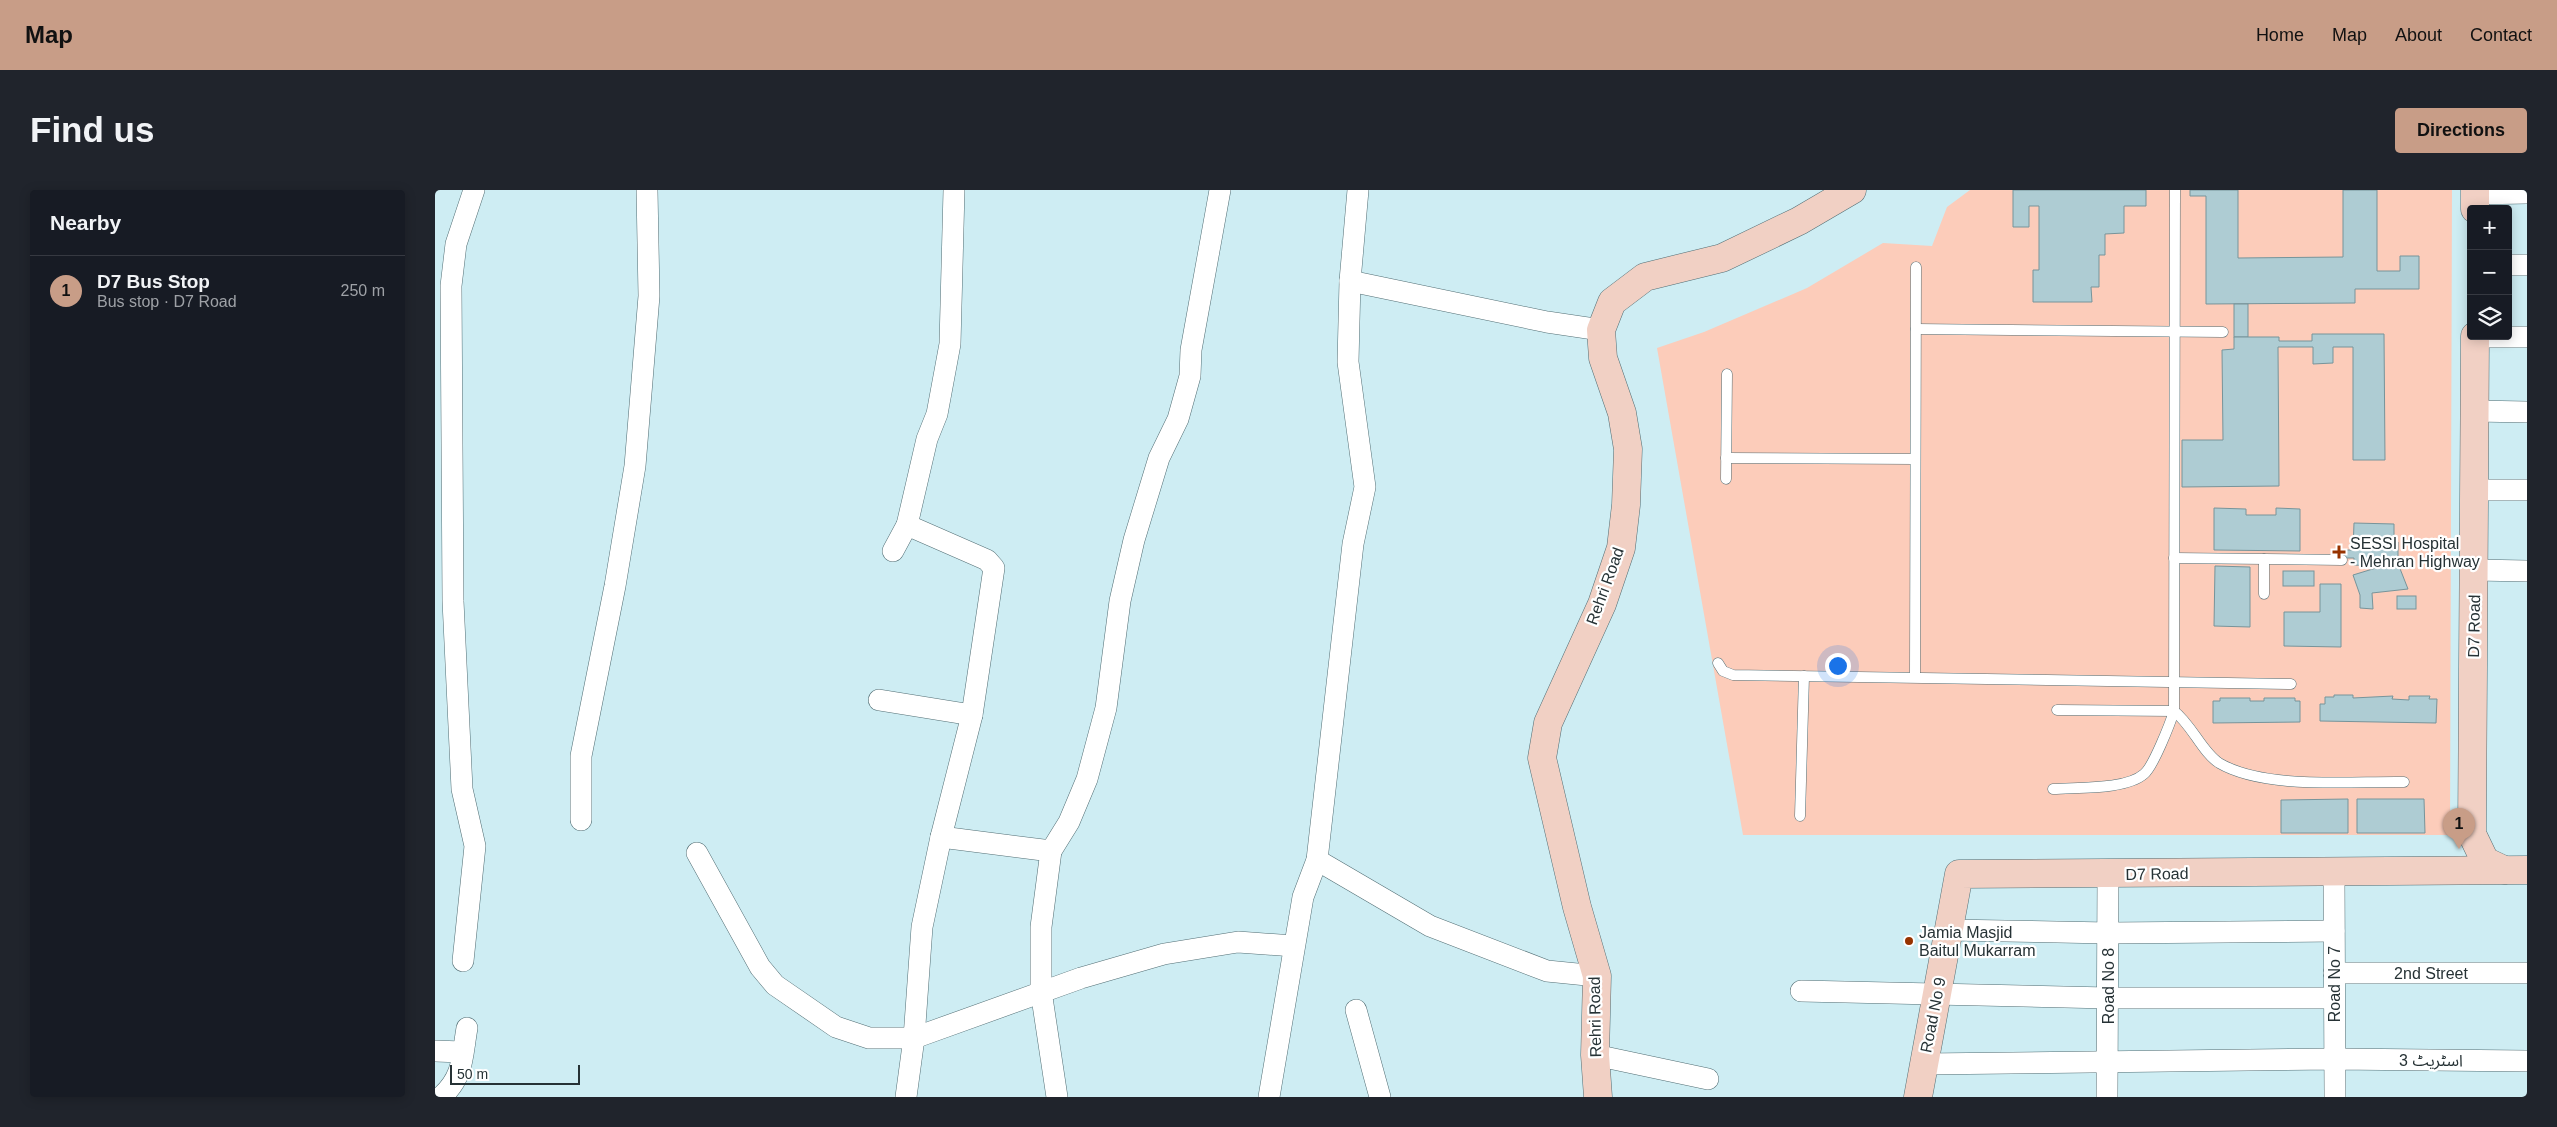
<!DOCTYPE html>
<html lang="en">
<head>
<meta charset="utf-8">
<style>
  :root { --surface:#171b24; --page:#20242c; --text:#f1f3f6; --muted:#9ea1a6; --line:#363941; --accent:#c89d87 }
  body { margin:0; font-family:Arial,"Noto Sans Arabic",sans-serif; background:var(--page); color:var(--text) }
  .controls { position:absolute; right:15px; top:15px; display:grid; overflow:hidden; border-radius:5px; box-shadow:0 2px 12px #0003 }
  .controls button { width:45px; height:45px; display:grid; place-items:center; padding:0; border:0; border-bottom:1px solid var(--line); background:var(--surface); color:var(--text); font:25px sans-serif }
  .scale { position:absolute; left:15px; bottom:12px; width:130px; box-sizing:border-box; padding-left:5px; border:2px solid #263235; border-top:0; font-size:14px; line-height:18px; white-space:nowrap; color:#263235; -webkit-text-stroke:4px #fff; paint-order:stroke }
  .you { position:absolute; left:1402px; top:475px; width:18px; height:18px; margin:-12px; border:4px solid #fff; border-radius:50%; background:#1a73e8; box-shadow:0 0 0 8px #1a73e833 }
  .badge { display:grid; place-items:center; width:32px; height:32px; border-radius:50%; background:var(--accent); color:#111; font-size:16px; font-weight:700 }
  .pin { position:absolute; translate:-50% -41px; filter:drop-shadow(0 1px 2px #0008) }
  .pin::after { content:''; position:absolute; top:26px; width:18px; height:15px; background:inherit; clip-path:polygon(0 0,100% 0,50% 100%) }
  .list { margin:0; padding:0; list-style:none }
  h2 { display:flex; justify-content:space-between; align-items:center; height:65px; margin:0; padding:0 20px; font-size:21px }
  h2 small { font-size:16px; font-weight:400; color:var(--muted) }
  .list li { display:grid; grid-template-columns:32px 1fr auto; gap:15px; align-items:center; box-sizing:border-box; height:70px; padding:0 20px; border-top:1px solid var(--line) }
  .list b { display:block; font-size:19px; white-space:nowrap }
  .list p { margin:0; font-size:16px; white-space:nowrap; color:var(--muted) }
  .list em { font-size:16px; font-style:normal; color:var(--muted) }
  .icon { flex:none; width:28px; height:28px; fill:none; stroke:currentColor; stroke-width:2; stroke-linecap:round; stroke-linejoin:round }
  .map { position:relative; flex:none; width:2092px; height:907px; overflow:hidden; border-radius:5px }
  header { display:flex; align-items:center; gap:30px; box-sizing:border-box; height:70px; padding:0 25px; background:var(--accent); color:#111 }
  header strong { font-size:24px }
  nav { display:flex; gap:28px; margin-inline-start:auto; font-size:18px }
  .intro { display:flex; align-items:center; justify-content:space-between; box-sizing:border-box; height:120px; padding:0 30px }
  h1 { margin:0; font-size:35px }
  .button { padding:12px 22px; border-radius:5px; background:var(--accent); color:#111; font-size:18px; font-weight:700 }
  main { display:flex; gap:30px; padding:0 30px }
  aside { flex:1; background:var(--surface); border-radius:5px; box-shadow:0 2px 12px #0003 }
  .map>svg:first-child { display:block }
  .green { fill:#fcccba }
  .building { fill:#aeccd3; stroke:#77949a }
  .lines { fill:none; stroke-linecap:round; stroke-linejoin:round }
  .lane-casing { stroke:#526e74; stroke-width:11 }
  .street-casing { stroke:#526e74; stroke-width:22 }
  .secondary-casing { stroke:#526e74; stroke-width:29 }
  .lane { stroke:#fff; stroke-width:10 }
  .street { stroke:#fff; stroke-width:21 }
  .secondary { stroke:#f1d0c4; stroke-width:28 }
  .poi-dot { fill:#973300; stroke:#fff; stroke-width:2 }
  .labels { text-anchor:middle; dominant-baseline:central; stroke-width:4.5; stroke-linejoin:round; paint-order:stroke }
  .poi-label { font-size:16px; fill:#263235; stroke:#fff; text-anchor:start }
  .street-label { font-size:16px; fill:#263235; stroke:#fff }
</style>
</head>
<body>
<header>
<strong>Map</strong>
<nav><a>Home</a><a>Map</a><a>About</a><a>Contact</a></nav>
</header>
<div class="intro"><h1>Find us</h1><a class="button">Directions</a></div>
<main>
<aside>
<h2>Nearby<small></small></h2>
<ul class="list">
<li><span class="badge">1</span><div><b>D7 Bus Stop</b><p>Bus stop · D7 Road</p></div><em>250 m</em></li>
</ul>
</aside>
<div class="map">
<svg width="2092" height="907" viewBox="0 0 2092 907">
  <rect width="100%" height="100%" fill="#ceedf3"/>
  <path class="green" d="M1535 0H2017L2015 645H1308L1222 158 1269 142 1372 98 1448 53 1497 56 1512 17Z"/>
  <g class="building">
    <path d="M1578 0H1711V16H1689V43L1670 44V65H1664V97H1656L1657 112H1598V80H1604V16H1594V37H1578Z"/>
    <path d="M1755 0H1803V68L1908 67V0H1942V81H1965V66H1984V99H1920V113L1771 114V6H1755Z"/>
    <rect x="1799" y="114" width="14" height="33"/>
    <path d="M1877 144H1949L1950 270H1918V157H1898V173L1878 174V157H1843L1844 296 1747 297V250H1788L1787 160 1799 159V147H1844V151H1877Z"/>
    <path d="M1779 318 1811 319V325H1841V318L1865 319V361L1779 360Z"/>
    <path d="M1919 333 1959 334V352H1963V368H1938V376L1919 375V368H1910V360H1918Z"/>
    <path d="M1962 371 1973 399 1937 403 1938 419 1925 418V405L1918 385 1941 378 1940 372Z"/>
    <path d="M1780 376 1815 377V437L1779 436Z"/>
    <rect x="1848" y="381" width="31" height="15"/>
    <path d="M1885 394H1906V457L1849 456V422H1885Z"/>
    <rect x="1962" y="406" width="19" height="13"/>
    <path d="M1899 505H1918V508L1958 506 1957 509 1974 510V506H1995L1994 509H2002L2001 533 1885 531V514H1890V507H1899Z"/>
    <path d="M1785 508H1815V511H1829V508H1860V511H1865V532L1778 533V511H1785Z"/>
    <path d="M1913 609V643H1846V610Z"/>
    <path d="M1922 609H1989L1990 643H1922Z"/>
  </g>
  <g class="lines">
    <defs>
      <g id="lane">
        <path d="M1481 139 1788 142"/>
        <path d="M1291 268 1480 269"/>
        <path d="M1291 289 1292 184"/>
        <path d="M1739 368 1907 370"/>
        <path d="M1829 369V404"/>
        <path d="M1283 473 1288 481 1298 485 1856 494"/>
        <path d="M1480 487 1481 77"/>
        <path d="M1622 520 1739 521C1757 535 1767 562 1784 573 1830 600 1916 591 1969 592"/>
        <path d="M1618 599C1642 597 1691 600 1709 584 1718 577 1735 534 1739 521L1740 0"/>
        <path d="M1365 626 1369 486"/>
      </g>
      <g id="street">
        <path d="M2040 4 2092 3"/>
        <path d="M2073 75H2092"/>
        <path d="M915 91 1112 132 1166 140"/>
        <path d="M2040 147H2092"/>
        <path d="M2040 221 2092 222"/>
        <path d="M2040 300H2092"/>
        <path d="M458 361 472 335 492 249 502 224 515 154 519 0"/>
        <path d="M2040 380 2092 381"/>
        <path d="M444 510 537 525"/>
        <path d="M146 630V566L180 396 200 276 214 106 212 0"/>
        <path d="M506 647 616 661"/>
        <path d="M262 663 325 777 340 795 401 837 434 848H479L646 788 729 764 803 752 859 756"/>
        <path d="M882 670 995 736 1112 781 1162 786"/>
        <path d="M1899 682 1900 907"/>
        <path d="M1514 740 1673 743 1899 741"/>
        <path d="M28 771 40 656 27 599 18 411 16 96 21 54 39 0"/>
        <path d="M1899 783H2092"/>
        <path d="M1366 801 1673 808H1899"/>
        <path d="M921 820 945 907"/>
        <path d="M0 861 27 862"/>
        <path d="M1160 865 1273 889"/>
        <path d="M1489 874 1900 869 2092 871"/>
        <path d="M6 907C29 887 27 866 32 838"/>
        <path d="M471 907 479 848 487 737 506 647 537 525 559 378 552 370 472 335"/>
        <path d="M622 907 606 801V737L616 661 634 632 652 589 671 518 685 411 699 350 724 268 743 229 755 186 756 160 785 0"/>
        <path d="M834 907 868 707 882 670 918 354 930 297 913 172 915 91 923 0"/>
        <path d="M1672 907 1673 684"/>
      </g>
      <g id="secondary">
        <path d="M2040 0V19"/>
        <path d="M2040 146 2037 644 2050 671 2069 680"/>
        <path d="M1163 907 1160 865 1162 786 1142 717 1107 568 1113 533 1167 414 1186 358 1191 315 1193 259 1187 223 1168 168 1166 140 1177 112 1210 87 1287 68 1364 31 1417 0"/>
        <path d="M1483 907 1524 684 2092 680"/>
      </g>
    </defs>
    <use href="#lane" class="lane-casing"/>
    <use href="#street" class="street-casing"/>
    <use href="#secondary" class="secondary-casing"/>
    <use href="#lane" class="lane"/>
    <use href="#street" class="street"/>
    <use href="#secondary" class="secondary"/>
  </g>
  <g class="poi-dot">
    <path d="M1901.5 354.5h5v5h5v5h-5v5h-5v-5h-5v-5h5z"/>
    <circle cx="1474" cy="751" r="5"/>
  </g>
  <g class="labels">
    <g class="poi-label">
      <text x="1915" y="353">SESSI Hospital<tspan x="1915" dy="18">- Mehran Highway</tspan></text>
      <text x="1484" y="742">Jamia Masjid<tspan x="1484" dy="18">Baitul Mukarram</tspan></text>
    </g>
    <g class="street-label">
      <text transform="translate(1170 396) rotate(-70)">Rehri Road</text>
      <text transform="translate(2039 436) rotate(-89)">D7 Road</text>
      <text transform="translate(1722 684) rotate(-1)">D7 Road</text>
      <text x="1996" y="783">2nd Street</text>
      <text transform="translate(1899 794) rotate(-90)">Road No 7</text>
      <text transform="translate(1673 796) rotate(-90)">Road No 8</text>
      <text transform="translate(1498 825) rotate(-79)">Road No 9</text>
      <text transform="translate(1160 827) rotate(-91)">Rehri Road</text>
      <text x="1996" y="870">اسٹریٹ 3</text>
    </g>
  </g>
</svg>
<div class="controls">
<button>+</button>
<button>−</button>
<button><svg class="icon" aria-label="layers" viewBox="0 0 24 24"><path d="M12 4l9 5-9 5-9-5zM3 14l9 5 9-5"/></svg></button>
</div>
<div class="scale">50 m</div>
<div class="you"></div>
<div class="pin badge" style="left:2024px;top:659px">1</div>
</div>
</main>
</body>
</html>
